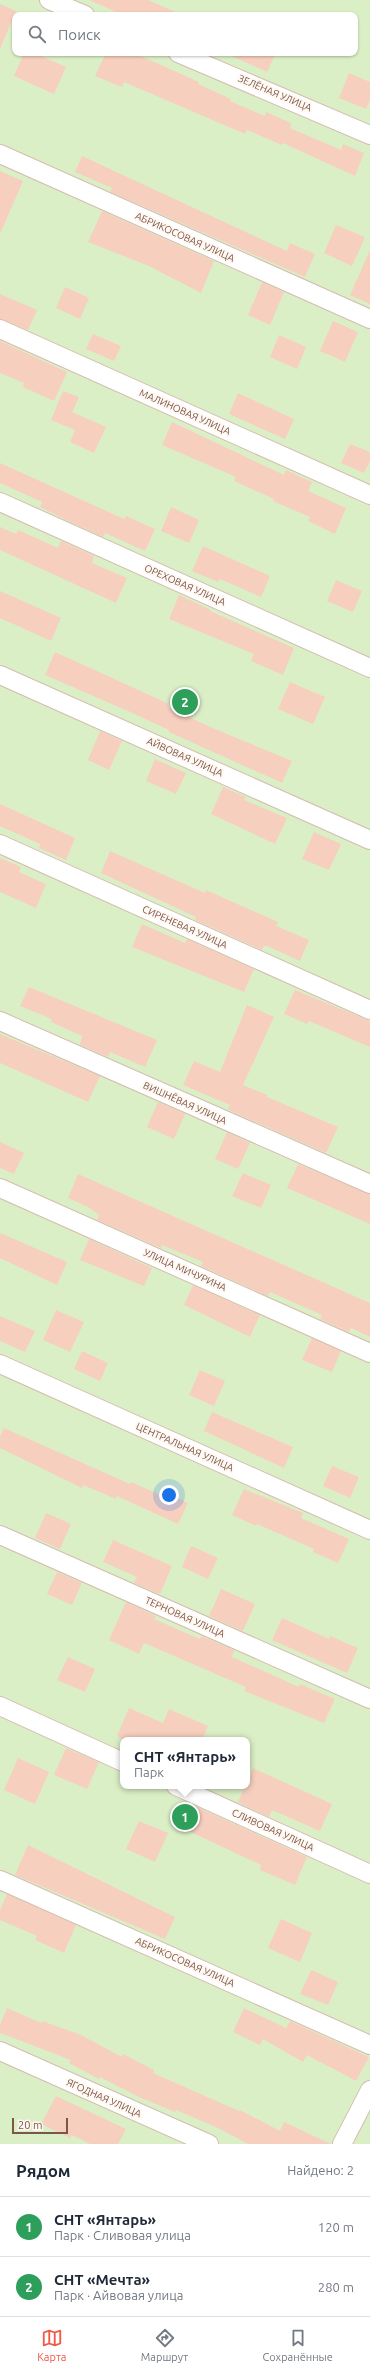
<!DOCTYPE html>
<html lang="ru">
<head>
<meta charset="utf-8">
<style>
  :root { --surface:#fff; --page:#f2f2f3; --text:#1f2937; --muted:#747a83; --line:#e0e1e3; --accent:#f35745 }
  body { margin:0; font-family:Ubuntu,sans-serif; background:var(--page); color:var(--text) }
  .scale { position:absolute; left:12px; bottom:10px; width:56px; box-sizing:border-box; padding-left:4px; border:2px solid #7e5649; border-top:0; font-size:11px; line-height:14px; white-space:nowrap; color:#7e5649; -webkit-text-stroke:3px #fff9f3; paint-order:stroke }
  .you { position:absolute; left:169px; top:1495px; width:14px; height:14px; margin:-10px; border:3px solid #fff; border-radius:50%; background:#1a73e8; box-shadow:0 0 0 6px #1a73e833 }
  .badge { display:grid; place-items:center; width:26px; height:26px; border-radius:50%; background:var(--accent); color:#fff; font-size:13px; font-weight:700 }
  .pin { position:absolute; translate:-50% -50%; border:2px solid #fff; box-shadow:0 1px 4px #0006 }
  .popup { position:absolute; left:120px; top:1737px; width:130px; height:52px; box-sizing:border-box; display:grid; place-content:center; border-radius:8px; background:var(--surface); filter:drop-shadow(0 1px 3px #0005); font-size:13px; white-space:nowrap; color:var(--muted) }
  .popup b { font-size:15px; color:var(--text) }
  .popup::after { content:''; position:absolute; left:50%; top:100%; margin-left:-8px; border:8px solid transparent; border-top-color:var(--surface) }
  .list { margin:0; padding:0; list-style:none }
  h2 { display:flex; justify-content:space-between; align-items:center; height:52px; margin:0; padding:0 16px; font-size:17px }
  h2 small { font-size:13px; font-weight:400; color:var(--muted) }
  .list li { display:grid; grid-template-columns:26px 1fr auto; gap:12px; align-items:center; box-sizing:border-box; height:60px; padding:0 16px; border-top:1px solid var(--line) }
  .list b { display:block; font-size:15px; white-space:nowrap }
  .list p { margin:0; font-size:13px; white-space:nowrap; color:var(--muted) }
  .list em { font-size:13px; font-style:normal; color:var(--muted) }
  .icon { flex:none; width:22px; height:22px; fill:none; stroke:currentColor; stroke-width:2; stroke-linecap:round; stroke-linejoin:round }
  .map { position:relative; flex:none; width:370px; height:2144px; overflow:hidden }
  .search { position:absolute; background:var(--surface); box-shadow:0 1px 3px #0004; left:12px; right:12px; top:12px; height:44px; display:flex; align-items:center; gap:10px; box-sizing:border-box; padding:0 14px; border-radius:8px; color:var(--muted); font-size:15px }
  .sheet { height:172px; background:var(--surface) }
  nav { display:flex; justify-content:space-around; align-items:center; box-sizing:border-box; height:56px; border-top:1px solid var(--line); background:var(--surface); font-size:11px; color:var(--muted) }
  nav a { display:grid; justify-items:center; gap:2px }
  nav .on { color:var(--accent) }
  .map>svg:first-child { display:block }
  .green { fill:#dbefc6; fill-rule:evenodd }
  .building { fill:#f7cfbf }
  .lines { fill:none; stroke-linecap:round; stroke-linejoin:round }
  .street-casing { stroke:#d5bdb0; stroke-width:20 }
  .street { stroke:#fff; stroke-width:18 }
  .labels { text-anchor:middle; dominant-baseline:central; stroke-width:4; stroke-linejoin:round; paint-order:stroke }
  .street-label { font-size:10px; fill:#7e5649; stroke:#fff9f3 }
</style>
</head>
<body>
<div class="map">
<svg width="370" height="2144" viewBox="0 0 370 2144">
  <rect width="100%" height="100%" fill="#fef4eb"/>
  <path class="green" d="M0 0H370V2144H0ZM15 15H355V53H15ZM123 1740H247V1786H123Z"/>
  <g class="building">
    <path d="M89 0H148L182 15H123Z"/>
    <path d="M0 4 16 11 0 49Z"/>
    <path d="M24 53H34L66 67 54 94 14 76Z"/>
    <path d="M106 53H131L143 57 199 82 198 84 231 99 230 101 265 116 266 112 291 123 290 128 341 150 343 144 364 153 355 176 283 143 282 145 247 130 245 134 124 82 122 87 95 76Z"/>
    <path d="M225 53H276L267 72Z"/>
    <path d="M349 73 370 82V100L366 109 339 98Z"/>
    <path d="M82 156 287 251 290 243 315 254 305 277 110 192 112 188 75 172Z"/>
    <path d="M0 171 23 181 0 234Z"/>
    <path d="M102 211 214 261 201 293 149 266 88 242Z"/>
    <path d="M336 225 365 237 352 266 324 253Z"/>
    <path d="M370 250V304L350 295Z"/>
    <path d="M262 282 284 292 270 325 248 315Z"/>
    <path d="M65 287 89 298 80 319 56 308Z"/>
    <path d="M0 294 37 310 28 330 0 319Z"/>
    <path d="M333 321 358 332 345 362 320 351Z"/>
    <path d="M93 334 121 346 114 361 86 349Z"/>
    <path d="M279 335 306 347 297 369 270 357Z"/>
    <path d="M0 341 67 372 54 401 23 387 24 383 0 373Z"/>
    <path d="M63 391 79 397 72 412 106 427 94 453 70 442 75 430 51 420Z"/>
    <path d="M238 393 294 419 285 439 229 414Z"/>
    <path d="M172 422 284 475 286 470 312 482 308 491 346 508 335 534 308 521 310 517 273 501 274 499 234 481 236 477 162 445Z"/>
    <path d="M350 444 370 452V461L364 473 341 463Z"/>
    <path d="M0 463 124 519 126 516 155 529 145 551 105 533 103 537 70 522 40 507 42 502 0 483Z"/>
    <path d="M171 507 199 520 189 543 161 531Z"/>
    <path d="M0 527 16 534 18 530 58 548 61 541 94 556 92 563 127 578 116 603 0 550Z"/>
    <path d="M203 546 270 576 261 597 220 579 218 582 192 571Z"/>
    <path d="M336 580 362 591 353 612 327 601Z"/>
    <path d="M0 591 61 618 51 641 0 618Z"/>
    <path d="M179 595 211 610 210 611 294 648 283 675 251 661 254 654 169 619Z"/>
    <path d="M55 652 169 704 168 707 208 726 292 761 282 783 169 732V730L128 711 45 675Z"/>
    <path d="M290 682 325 697 313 724 278 709Z"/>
    <path d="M100 731 122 741 109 770 88 760Z"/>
    <path d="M155 759 186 773 176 794 146 781Z"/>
    <path d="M223 787 246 797 244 800 287 818 275 844 211 814Z"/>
    <path d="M0 804 75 838 66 860 39 848 40 844 0 826Z"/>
    <path d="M314 832 341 844 329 870 302 859Z"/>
    <path d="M110 851 205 893 206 890 278 922 276 926 309 940 300 961 267 946H264L262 950 195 920 196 917 101 873Z"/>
    <path d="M0 858 21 867 19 872 46 884 36 908 0 892Z"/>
    <path d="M142 924 185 943 187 939 254 969 244 992 132 947Z"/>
    <path d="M29 987 157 1040 145 1067 110 1052 108 1057 80 1045 82 1036 51 1022 52 1019 20 1006Z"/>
    <path d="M295 990 370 1021V1047L309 1021 307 1024 284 1014Z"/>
    <path d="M247 1005 274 1017 243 1085 267 1095V1097L338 1127 326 1153 235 1113 228 1109 230 1105 183 1085 194 1061 220 1072Z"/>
    <path d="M0 1034 100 1076 88 1102 0 1063Z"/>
    <path d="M158 1102 185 1114 174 1139 147 1127Z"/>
    <path d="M227 1132 250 1143 238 1169 215 1159Z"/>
    <path d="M0 1142 24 1153 14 1174 0 1168Z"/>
    <path d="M298 1164 370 1194V1224L287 1188Z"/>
    <path d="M243 1173 271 1185 261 1208 232 1196Z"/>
    <path d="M78 1174 370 1303V1337L351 1328 349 1332 320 1319 322 1315 270 1292 268 1296 201 1266 203 1262 162 1245 161 1248 97 1220 99 1215 88 1207 68 1198Z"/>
    <path d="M0 1233 67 1262 57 1285 0 1258Z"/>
    <path d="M89 1239 152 1268 144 1286 80 1260Z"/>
    <path d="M193 1285 260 1315 250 1337 184 1305Z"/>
    <path d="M56 1310 84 1322 70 1352 43 1340Z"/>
    <path d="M0 1316 35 1331 25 1352 0 1341Z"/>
    <path d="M312 1338 341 1351 332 1372 302 1360Z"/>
    <path d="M82 1351 108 1363 100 1381 74 1369Z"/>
    <path d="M200 1370 225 1381 214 1406 189 1395Z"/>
    <path d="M212 1412 293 1447 284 1468 204 1431Z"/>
    <path d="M4 1428 130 1484 131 1482 160 1495 162 1491 188 1503 178 1524 117 1496 116 1499 83 1485 82 1488 0 1448V1436Z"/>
    <path d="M332 1466 359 1477 350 1498 323 1486Z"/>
    <path d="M244 1489 303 1513 301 1518 349 1539 338 1563 313 1552 314 1549 257 1524 256 1526 232 1515Z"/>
    <path d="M46 1513 71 1524 60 1549 35 1538Z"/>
    <path d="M113 1540 172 1566 160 1594 134 1583 137 1577 103 1562Z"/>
    <path d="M191 1546 218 1558 208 1579 182 1567Z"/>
    <path d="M57 1572 82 1583 72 1605 47 1594Z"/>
    <path d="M221 1589 255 1604 243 1631 209 1616Z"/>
    <path d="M126 1602 156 1616 154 1619 200 1639 201 1636 234 1650 232 1657 299 1687 300 1684 335 1699 324 1723 244 1691 246 1687 144 1643 139 1654 109 1640Z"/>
    <path d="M282 1618 329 1639 330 1636 358 1648 347 1673 272 1640Z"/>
    <path d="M68 1657 95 1669 85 1692 57 1680Z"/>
    <path d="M129 1708 163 1723 169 1709 208 1726 202 1740H125L117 1736Z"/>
    <path d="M66 1748 99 1762 87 1789 54 1775Z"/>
    <path d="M18 1758 49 1772 35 1804 4 1790Z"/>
    <path d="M253 1768 332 1804 320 1831 272 1810 269 1817 238 1802 245 1786H247Z"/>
    <path d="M188 1803 307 1857 295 1885 260 1870 261 1865 178 1826Z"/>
    <path d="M139 1821 168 1833 155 1862 126 1849Z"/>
    <path d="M28 1845 175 1917 165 1939 15 1875Z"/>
    <path d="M7 1894 76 1925 64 1953 35 1940 37 1936 0 1920V1910Z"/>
    <path d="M281 1919 312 1933 300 1962 268 1948Z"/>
    <path d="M311 1970 338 1982 328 2005 300 1994Z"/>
    <path d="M7 2008 41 2023 42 2021 81 2035 122 2057 123 2054 154 2070 153 2073 239 2111 240 2110 280 2131 284 2122 331 2144H248L218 2128 176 2110 175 2112 139 2097 100 2077 99 2079 69 2063 71 2060 0 2033V2025Z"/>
    <path d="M244 2008 286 2028 290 2021 369 2057 356 2081 307 2055 303 2062 263 2039 260 2045 233 2032Z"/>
    <path d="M56 2096 126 2129 118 2144H90L72 2135 70 2138 41 2124Z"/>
  </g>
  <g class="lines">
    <defs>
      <g id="street">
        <path d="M49 0 85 15"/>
        <path d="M178 53 370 135"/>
        <path d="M0 154 370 319"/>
        <path d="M0 329 370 495"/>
        <path d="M0 502 370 668"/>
        <path d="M0 675 370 840"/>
        <path d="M0 844 370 1010"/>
        <path d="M0 1021 370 1184"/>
        <path d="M0 1188 370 1353"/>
        <path d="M0 1364 370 1530"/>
        <path d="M0 1535 370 1699"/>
        <path d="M0 1706 123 1762"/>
        <path d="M176 1786 370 1874"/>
        <path d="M0 1880 370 2045"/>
        <path d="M0 2051 209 2144"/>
        <path d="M342 2144 370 2090"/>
      </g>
    </defs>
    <use href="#street" class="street-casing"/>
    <use href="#street" class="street"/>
  </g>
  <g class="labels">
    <g class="street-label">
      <text transform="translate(275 93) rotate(23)">ЗЕЛЁНАЯ УЛИЦА</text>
      <text transform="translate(185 237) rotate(24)">АБРИКОСОВАЯ УЛИЦА</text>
      <text transform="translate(185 412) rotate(24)">МАЛИНОВАЯ УЛИЦА</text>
      <text transform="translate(185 585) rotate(24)">ОРЕХОВАЯ УЛИЦА</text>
      <text transform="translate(185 757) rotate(24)">АЙВОВАЯ УЛИЦА</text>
      <text transform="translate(185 927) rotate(24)">СИРЕНЕВАЯ УЛИЦА</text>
      <text transform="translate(185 1103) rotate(24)">ВИШНЁВАЯ УЛИЦА</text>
      <text transform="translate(185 1270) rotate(24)">УЛИЦА МИЧУРИНА</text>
      <text transform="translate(185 1447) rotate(24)">ЦЕНТРАЛЬНАЯ УЛИЦА</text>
      <text transform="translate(185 1617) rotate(24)">ТЕРНОВАЯ УЛИЦА</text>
      <text transform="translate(273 1830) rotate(24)">СЛИВОВАЯ УЛИЦА</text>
      <text transform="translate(185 1962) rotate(24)">АБРИКОСОВАЯ УЛИЦА</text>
      <text transform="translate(104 2098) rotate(24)">ЯГОДНАЯ УЛИЦА</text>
    </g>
  </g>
</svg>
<div class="scale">20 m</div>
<div class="you"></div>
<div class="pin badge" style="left:185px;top:1817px;background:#2e9e5b">1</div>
<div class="popup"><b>СНТ «Янтарь»</b>Парк</div>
<div class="pin badge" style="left:185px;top:702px;background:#2e9e5b">2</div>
<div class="search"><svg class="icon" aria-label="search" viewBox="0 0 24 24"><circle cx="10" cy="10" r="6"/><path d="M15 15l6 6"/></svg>Поиск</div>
</div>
<section class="sheet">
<h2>Рядом<small>Найдено: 2</small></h2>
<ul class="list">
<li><span class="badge" style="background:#2e9e5b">1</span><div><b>СНТ «Янтарь»</b><p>Парк · Сливовая улица</p></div><em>120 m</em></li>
<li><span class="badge" style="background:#2e9e5b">2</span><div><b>СНТ «Мечта»</b><p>Парк · Айвовая улица</p></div><em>280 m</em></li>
</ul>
</section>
<nav>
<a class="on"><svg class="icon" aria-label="map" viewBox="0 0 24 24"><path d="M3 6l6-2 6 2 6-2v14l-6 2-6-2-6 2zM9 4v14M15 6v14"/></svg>Карта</a>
<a><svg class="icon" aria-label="directions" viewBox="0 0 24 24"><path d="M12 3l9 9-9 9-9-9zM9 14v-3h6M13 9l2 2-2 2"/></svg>Маршрут</a>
<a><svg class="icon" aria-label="saved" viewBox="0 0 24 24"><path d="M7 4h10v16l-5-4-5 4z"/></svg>Сохранённые</a>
</nav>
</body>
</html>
